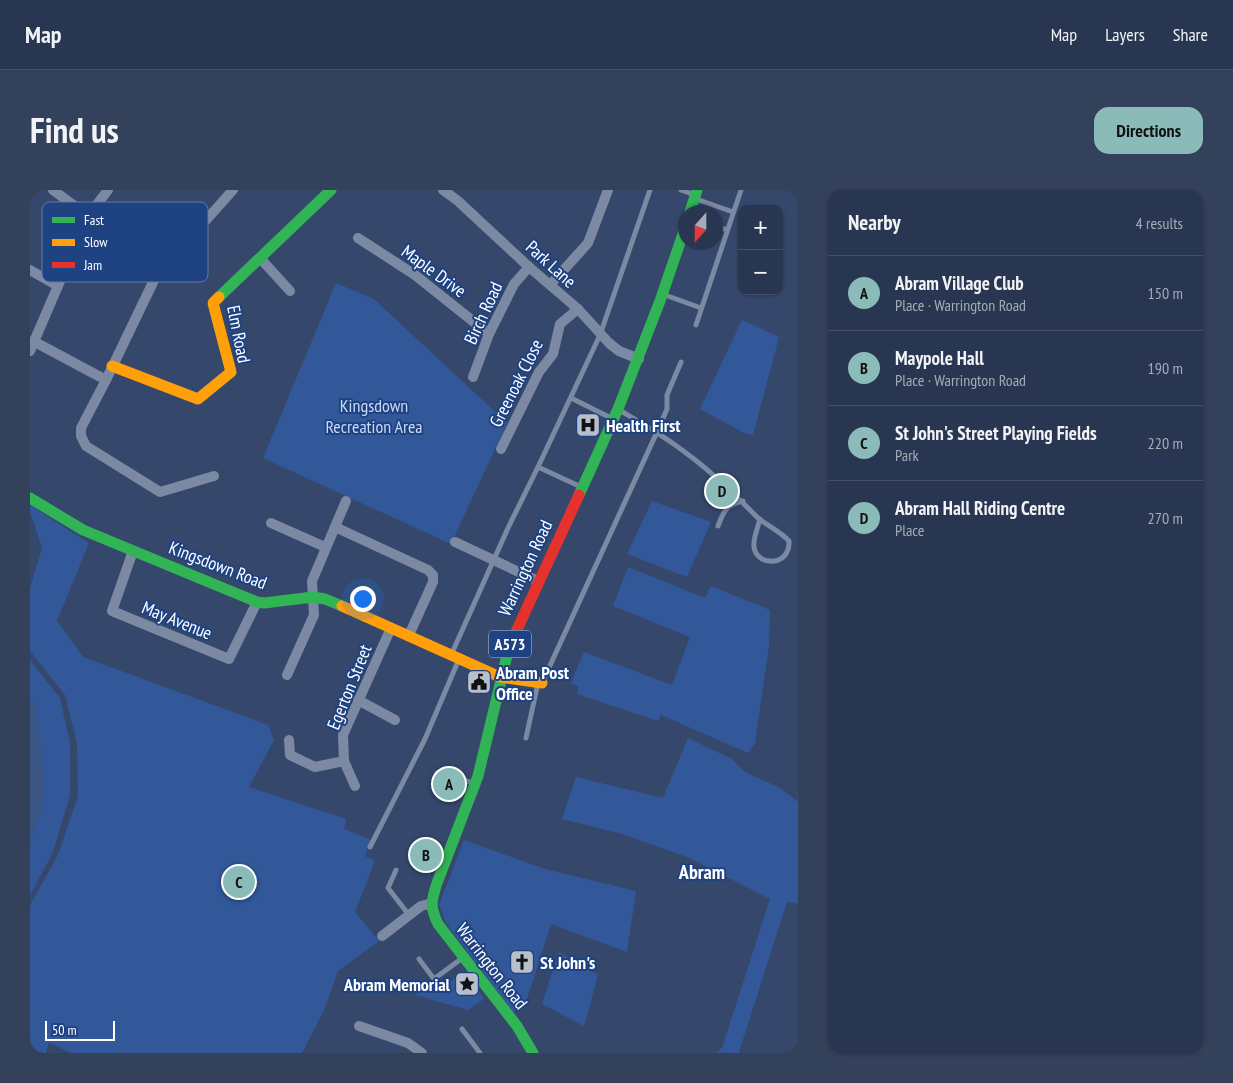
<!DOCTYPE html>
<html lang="en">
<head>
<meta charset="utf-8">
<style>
  :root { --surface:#283651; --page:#34415b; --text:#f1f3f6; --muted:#a5abb7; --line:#445068; --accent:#8bbbb9 }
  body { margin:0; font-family:"PT Sans Narrow",sans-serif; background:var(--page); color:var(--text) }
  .controls { position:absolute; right:15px; top:15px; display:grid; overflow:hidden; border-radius:10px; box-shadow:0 1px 4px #0004 }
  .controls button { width:45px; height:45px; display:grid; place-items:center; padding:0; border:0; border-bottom:1px solid var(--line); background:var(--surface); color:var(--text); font:25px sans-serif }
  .compass { position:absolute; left:648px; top:15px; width:45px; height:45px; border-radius:50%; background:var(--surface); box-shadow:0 1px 4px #0004; rotate:201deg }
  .scale { position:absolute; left:15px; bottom:12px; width:70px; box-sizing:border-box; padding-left:5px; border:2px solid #fff; border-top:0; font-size:14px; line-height:18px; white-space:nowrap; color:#fff; -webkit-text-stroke:4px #1e4282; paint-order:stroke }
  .you { position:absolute; left:332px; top:408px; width:18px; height:18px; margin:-12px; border:4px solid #fff; border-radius:50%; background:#1a73e8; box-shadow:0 0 0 8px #1a73e833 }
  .badge { display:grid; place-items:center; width:32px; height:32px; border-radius:50%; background:var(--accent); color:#111; font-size:16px; font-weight:700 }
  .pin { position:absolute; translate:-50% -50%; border:2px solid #fff; box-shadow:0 1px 5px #0006 }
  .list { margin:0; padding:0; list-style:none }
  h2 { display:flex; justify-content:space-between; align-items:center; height:65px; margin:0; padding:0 20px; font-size:21px }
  h2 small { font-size:16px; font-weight:400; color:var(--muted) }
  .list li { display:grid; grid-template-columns:32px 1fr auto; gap:15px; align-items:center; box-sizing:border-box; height:75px; padding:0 20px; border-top:1px solid var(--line) }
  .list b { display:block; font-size:19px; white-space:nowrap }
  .list p { margin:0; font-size:16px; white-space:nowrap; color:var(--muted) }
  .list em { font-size:16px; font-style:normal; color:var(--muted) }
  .map { position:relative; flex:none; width:768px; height:863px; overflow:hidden; border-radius:15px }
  header { display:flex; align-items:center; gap:30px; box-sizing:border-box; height:70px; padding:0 25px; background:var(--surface); border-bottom:1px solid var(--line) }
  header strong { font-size:24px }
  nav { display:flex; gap:28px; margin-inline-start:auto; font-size:18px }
  .intro { display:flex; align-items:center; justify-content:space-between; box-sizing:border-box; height:120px; padding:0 30px }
  h1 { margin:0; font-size:35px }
  .button { padding:12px 22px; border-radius:15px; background:var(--accent); color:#111; font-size:18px; font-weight:700 }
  main { display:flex; gap:30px; padding:0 30px }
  aside { flex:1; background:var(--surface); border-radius:15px; box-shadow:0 1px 4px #0004 }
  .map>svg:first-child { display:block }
  .green { fill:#32589a }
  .water { fill:#3b5684 }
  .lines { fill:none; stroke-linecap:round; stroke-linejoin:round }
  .lane { stroke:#7b89a2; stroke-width:5 }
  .street { stroke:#7b89a2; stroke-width:10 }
  .fast { stroke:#30b455; stroke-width:11 }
  .slow { stroke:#ff9f0a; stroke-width:11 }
  .jam { stroke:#e5322d; stroke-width:11 }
  .labels { text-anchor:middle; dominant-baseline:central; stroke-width:4; stroke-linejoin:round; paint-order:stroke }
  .shield { fill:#1e4282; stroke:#bcc6da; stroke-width:1 }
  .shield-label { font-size:16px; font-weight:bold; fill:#fff }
  .street-label { font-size:18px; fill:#fff; stroke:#1e4282 }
  .park-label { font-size:18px; fill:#c8daf7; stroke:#1e4282 }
  .poi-label { font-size:18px; font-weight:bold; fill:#fff; stroke:#1e4282; text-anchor:start }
  .quarter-label { font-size:20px; font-weight:bold; fill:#fff; stroke:#1e4282 }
  .key { fill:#1e4282; stroke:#627ba8; stroke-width:1 }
  .key-label { font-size:14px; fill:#fff }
</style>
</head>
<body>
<header>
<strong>Map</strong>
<nav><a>Map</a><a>Layers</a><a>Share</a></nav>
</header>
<div class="intro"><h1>Find us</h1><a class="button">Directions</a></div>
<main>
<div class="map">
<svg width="768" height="863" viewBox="0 0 768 863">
  <rect width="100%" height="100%" fill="#35486c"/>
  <g class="green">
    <path d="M306 93 344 109 477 233 421 354 233 268Z"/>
    <path d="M712 130 749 147 723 245 714 243 670 219Z"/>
    <path d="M622 311 681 332 657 387 597 364Z"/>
    <path d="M0 315 59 353 27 431 53 467 238 535 244 550 219 597 316 629 314 639 341 650 335 666 345 671 325 722 349 751 308 781 294 820 272 863H41L19 852 16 863H0V715L28 665 48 606 47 553 35 505 0 461V398L12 358 0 321Z"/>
    <path d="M598 377 675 408 681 396 740 420 739 456 725 553 718 563 631 525 628 531 547 504 549 497 541 493 554 462 642 495 660 447 583 416Z"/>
    <path d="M0 470 30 508 40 554V605L23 662 0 706V652L13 614 6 521 0 507Z"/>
    <path d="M658 548 702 569 715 582 750 598 768 612V714L757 712 709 862 710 863H686L692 858 740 709 660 668 592 644 532 629 546 587 633 608Z"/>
    <path d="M434 650 515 679 606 701 597 762 521 734 496 812 483 822 416 733 409 715Z"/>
    <path d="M529 762 568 785 554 836 512 814Z"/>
    <path d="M434 781 454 809 438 820 385 805 399 795 406 803Z"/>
  </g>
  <path class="water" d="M0 507 6 521 14 582 13 614 0 652Z"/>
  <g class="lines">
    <g class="lane">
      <path d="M651 0 662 4"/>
      <path d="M666 9 703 22"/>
      <path d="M686 36 697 40"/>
      <path d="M635 105 671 118"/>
      <path d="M666 135 711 0"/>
      <path d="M541 208 581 228"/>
      <path d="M591 221C613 234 636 247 656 263 682 282 705 305 728 328 738 336 750 341 759 351 760 378 726 376 724 357 723 348 728 337 730 329"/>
      <path d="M508 277 549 296"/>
      <path d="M688 336C694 320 696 315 713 311"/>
      <path d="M422 463 478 338 508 277 570 145 620 0"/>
      <path d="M512 493 627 242 637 219V205L651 172"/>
      <path d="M496 548 508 493"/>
      <path d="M407 583 412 581 442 593"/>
      <path d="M340 657 395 549 429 469"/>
      <path d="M366 680 358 698 379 725"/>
      <path d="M389 769 404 789 431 769"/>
      <path d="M432 839 450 863"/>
    </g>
    <g class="street">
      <path d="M23 0 58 26"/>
      <path d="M413 0 428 11 499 77 548 119 579 153 589 161 609 169"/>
      <path d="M168 39 203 0"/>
      <path d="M328 48 385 85 459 144"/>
      <path d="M230 68 260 101"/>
      <path d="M0 80 28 96"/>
      <path d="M127 84 76 190 51 238V246L56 256 130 302 184 286"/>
      <path d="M521 94 558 53 578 0"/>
      <path d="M3 151 76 190"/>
      <path d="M0 161 58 26 78 0"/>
      <path d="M443 187 459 144 484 94 499 77"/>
      <path d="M471 259 509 182 523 164 530 134 548 119"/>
      <path d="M241 333 295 357"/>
      <path d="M305 337 398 380 403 385V392L379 445"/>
      <path d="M425 352 508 391"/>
      <path d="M103 361 82 421 199 469 227 412"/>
      <path d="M257 485 284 425 282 391 316 311"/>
      <path d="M328 510 365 530"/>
      <path d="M259 550 260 565 285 577 314 571"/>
      <path d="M325 596 314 571 313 545 361 438"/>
      <path d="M352 746 391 716 402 713"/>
      <path d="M329 836 378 853 392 863"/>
    </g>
    <g class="fast">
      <path d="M660 22 667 0"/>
      <path d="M189 107 301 0"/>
      <path d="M549 305 588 219 630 111 656 35"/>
      <path d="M0 308 53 340 227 412 234 413 283 407 295 409 312 416"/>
      <path d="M479 457 448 586 407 693C401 711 400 717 408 734L487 836 503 863"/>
    </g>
    <g class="slow">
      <path d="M82 176 168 209 201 182 183 113 189 107"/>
      <path d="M312 416 470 487 512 493"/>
    </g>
    <path class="jam" d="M479 457 549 305"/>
  </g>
  <defs>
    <symbol id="hospital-square" viewBox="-11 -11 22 22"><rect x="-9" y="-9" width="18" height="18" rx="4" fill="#b8bfcc" stroke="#1e4282"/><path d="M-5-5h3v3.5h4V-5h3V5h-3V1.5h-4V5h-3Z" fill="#111"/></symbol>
    <symbol id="civic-square" viewBox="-11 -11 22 22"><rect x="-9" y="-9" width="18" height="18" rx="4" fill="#b8bfcc" stroke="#1e4282"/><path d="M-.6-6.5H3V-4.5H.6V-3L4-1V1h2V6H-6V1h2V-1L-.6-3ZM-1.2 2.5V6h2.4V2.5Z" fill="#111"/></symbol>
    <symbol id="church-square" viewBox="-11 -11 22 22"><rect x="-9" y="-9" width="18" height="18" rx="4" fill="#b8bfcc" stroke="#1e4282"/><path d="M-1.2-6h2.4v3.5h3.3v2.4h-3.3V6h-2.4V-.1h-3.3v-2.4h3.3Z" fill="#111"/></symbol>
    <symbol id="sight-square" viewBox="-11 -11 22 22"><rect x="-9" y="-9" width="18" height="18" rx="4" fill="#b8bfcc" stroke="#1e4282"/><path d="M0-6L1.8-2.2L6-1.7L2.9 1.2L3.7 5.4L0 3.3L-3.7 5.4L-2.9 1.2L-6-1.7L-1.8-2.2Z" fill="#111"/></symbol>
  </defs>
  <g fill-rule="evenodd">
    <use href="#hospital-square" x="544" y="221" width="28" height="28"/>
    <use href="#civic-square" x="435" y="478" width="28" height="28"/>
    <use href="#church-square" x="478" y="758" width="28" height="28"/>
    <use href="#sight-square" x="423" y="780" width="28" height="28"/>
  </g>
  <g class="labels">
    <rect class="shield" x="459" y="440.5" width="42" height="27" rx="4"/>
    <g class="shield-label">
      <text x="480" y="454">A573</text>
    </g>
    <g class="street-label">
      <text transform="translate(521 74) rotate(42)">Park Lane</text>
      <text transform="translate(404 81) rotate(36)">Maple Drive</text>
      <text transform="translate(453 123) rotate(-65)">Birch Road</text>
      <text transform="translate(209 144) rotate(79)">Elm Road</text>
      <text transform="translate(486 193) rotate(-63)">Greenoak Close</text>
      <text transform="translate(188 375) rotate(21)">Kingsdown Road</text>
      <text transform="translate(495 378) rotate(-65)">Warrington Road</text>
      <text transform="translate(147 430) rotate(22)">May Avenue</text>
      <text transform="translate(319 497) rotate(-68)">Egerton Street</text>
      <text transform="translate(462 776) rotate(52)">Warrington Road</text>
    </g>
    <g class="park-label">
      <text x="344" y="215">Kingsdown<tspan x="344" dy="21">Recreation Area</tspan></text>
    </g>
    <g class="poi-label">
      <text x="576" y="235">Health First</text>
      <text x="466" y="482">Abram Post<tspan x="466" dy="21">Office</tspan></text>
      <text x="510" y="772">St John's</text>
      <text x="420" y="794" text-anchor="end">Abram Memorial</text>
    </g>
    <g class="quarter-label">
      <text x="672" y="682">Abram</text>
    </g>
  </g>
  <rect x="12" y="12" width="166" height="80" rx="8" class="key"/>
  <rect x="22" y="27" width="23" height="6" fill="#30b455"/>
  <rect x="22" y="49" width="23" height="7" fill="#ff9f0a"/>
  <rect x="22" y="72" width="23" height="6" fill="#e5322d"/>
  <g class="key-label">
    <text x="54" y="35">Fast</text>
    <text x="54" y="57">Slow</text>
    <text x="54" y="80">Jam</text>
  </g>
</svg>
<div class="controls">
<button>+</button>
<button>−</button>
</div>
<svg class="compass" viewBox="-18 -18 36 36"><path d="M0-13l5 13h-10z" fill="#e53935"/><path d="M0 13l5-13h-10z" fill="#a5abb7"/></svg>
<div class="scale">50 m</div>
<div class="you"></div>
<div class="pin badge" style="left:419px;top:594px">A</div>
<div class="pin badge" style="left:396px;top:665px">B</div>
<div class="pin badge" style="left:209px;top:692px">C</div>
<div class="pin badge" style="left:692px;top:301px">D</div>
</div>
<aside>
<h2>Nearby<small>4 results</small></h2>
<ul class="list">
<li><span class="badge">A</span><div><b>Abram Village Club</b><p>Place · Warrington Road</p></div><em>150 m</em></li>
<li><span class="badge">B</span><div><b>Maypole Hall</b><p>Place · Warrington Road</p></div><em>190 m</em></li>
<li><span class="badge">C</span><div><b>St John's Street Playing Fields</b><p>Park</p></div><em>220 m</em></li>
<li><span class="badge">D</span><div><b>Abram Hall Riding Centre</b><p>Place</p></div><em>270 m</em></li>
</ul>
</aside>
</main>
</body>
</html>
